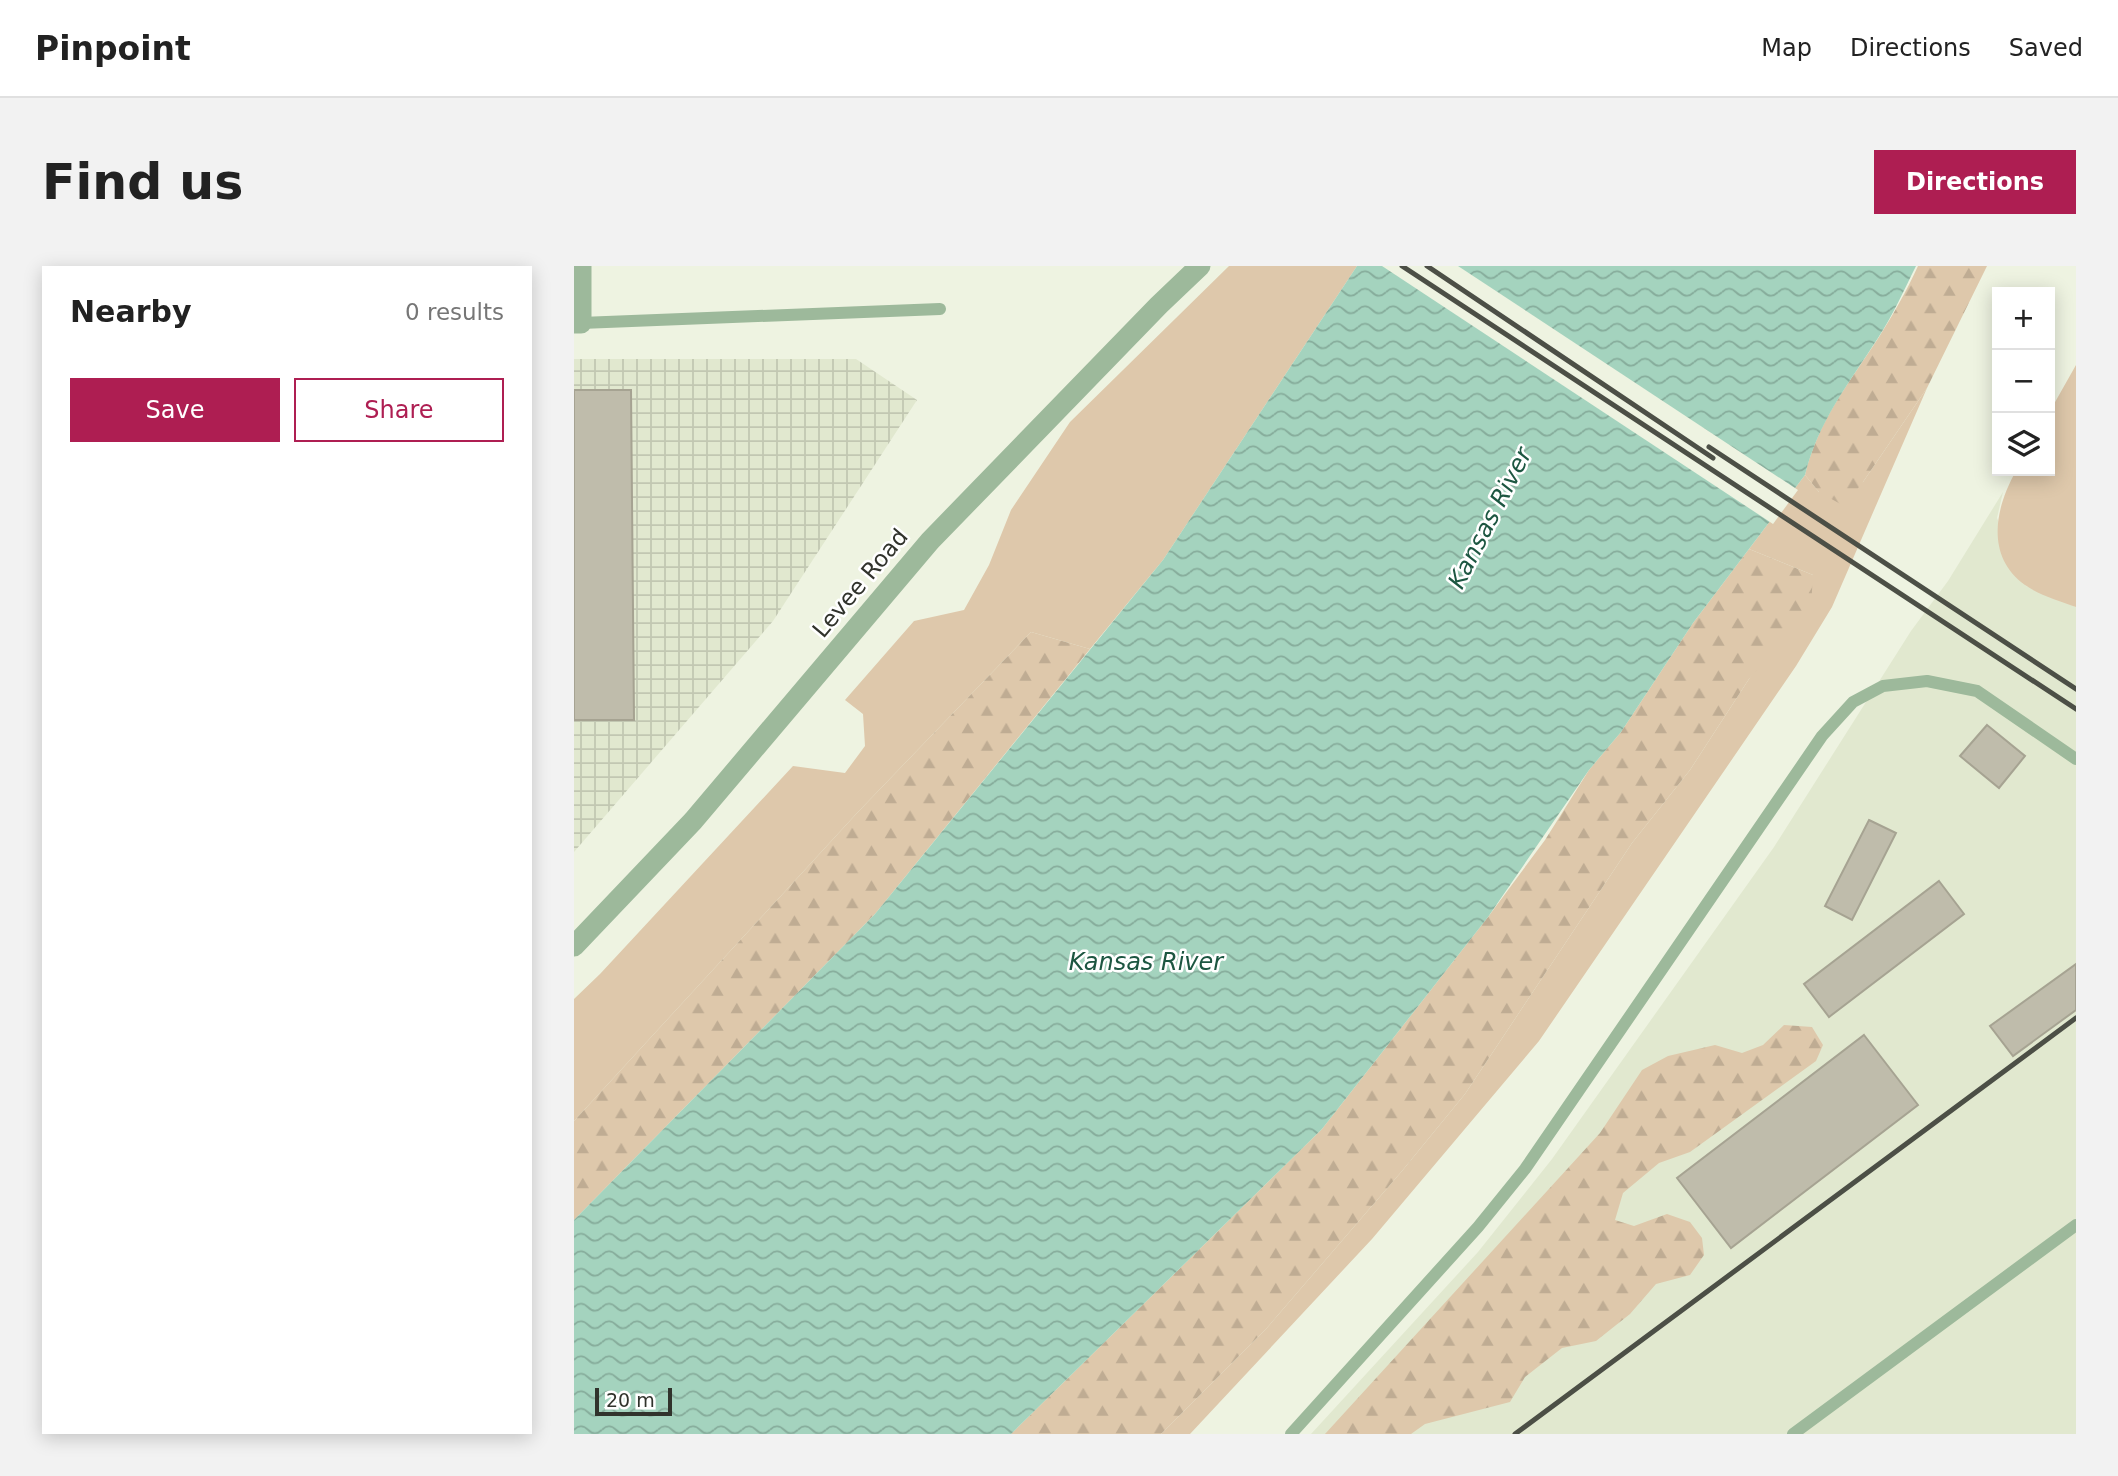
<!DOCTYPE html>
<html lang="en">
<head>
<meta charset="utf-8">
<style>
  :root { --surface:#fff; --page:#f2f2f2; --text:#222; --muted:#767676; --line:#e0e0e0; --accent:#ae1e52 }
  body { margin:0; font-family:"DejaVu Sans",sans-serif; background:var(--page); color:var(--text) }
  .controls { position:absolute; right:21px; top:21px; display:grid; overflow:hidden; border-radius:0px; box-shadow:0 4px 18px #0003 }
  .controls button { width:63px; height:63px; display:grid; place-items:center; padding:0; border:0; border-bottom:2px solid var(--line); background:var(--surface); color:var(--text); font:35px sans-serif }
  .scale { position:absolute; left:21px; bottom:18px; width:77px; box-sizing:border-box; padding-left:7px; border:4px solid #31332c; border-top:0; font-size:19px; line-height:24px; white-space:nowrap; color:#31332c; -webkit-text-stroke:5px #fff; paint-order:stroke }
  .list { margin:0; padding:0; list-style:none }
  h2 { display:flex; justify-content:space-between; align-items:center; height:91px; margin:0; padding:0 28px; font-size:30px }
  h2 small { font-size:23px; font-weight:400; color:var(--muted) }
  .actions { display:flex; gap:14px; padding:21px 28px }
  .actions a { flex:1; padding:16px 0; border:2px solid var(--accent); border-radius:0px; text-align:center; font-size:24px; color:var(--accent) }
  .actions .main { background:var(--accent); color:#fff }
  .icon { flex:none; width:38px; height:38px; fill:none; stroke:currentColor; stroke-width:2; stroke-linecap:round; stroke-linejoin:round }
  .map { position:relative; flex:none; width:1502px; height:1168px; overflow:hidden; border-radius:0px }
  header { display:flex; align-items:center; gap:42px; box-sizing:border-box; height:98px; padding:0 35px; background:var(--surface); border-bottom:2px solid var(--line) }
  header strong { font-size:33px }
  nav { display:flex; gap:38px; margin-inline-start:auto; font-size:24px }
  .intro { display:flex; align-items:center; justify-content:space-between; box-sizing:border-box; height:168px; padding:0 42px }
  h1 { margin:0; font-size:49px }
  .button { padding:18px 32px; border-radius:0px; background:var(--accent); color:#fff; font-size:24px; font-weight:700 }
  main { display:flex; gap:42px; padding:0 42px }
  aside { flex:1; background:var(--surface); border-radius:0px; box-shadow:0 4px 18px #0003 }
  .map>svg:first-child { display:block }
  .built { fill:#e1e8cf }
  .industrial { fill:url(#industrial-grid) }
  .green { fill:#dec8ab }
  .forest { fill:url(#forest-firs) }
  .water { fill:url(#water-waves) }
  .pier { fill:#eef3e1 }
  .building { fill:#bfbcab; stroke:#a6a392; stroke-width:2 }
  .lines { fill:none; stroke-linecap:round; stroke-linejoin:round }
  .lane { stroke:#9db99b; stroke-width:12 }
  .street { stroke:#9db99b; stroke-width:21 }
  .rail { stroke:#4c4f46; stroke-width:5 }
  .labels { text-anchor:middle; dominant-baseline:central; stroke-width:5; stroke-linejoin:round; paint-order:stroke }
  .street-label { font-size:23px; fill:#31332c; stroke:#fff }
  .water-label { font-size:24px; font-style:italic; fill:#1c5641; stroke:#fff }
</style>
</head>
<body>
<header>
<strong>Pinpoint</strong>
<nav><a>Map</a><a>Directions</a><a>Saved</a></nav>
</header>
<div class="intro"><h1>Find us</h1><a class="button">Directions</a></div>
<main>
<aside>
<h2>Nearby<small>0 results</small></h2>
<ul class="list">
</ul>
<div class="actions"><a class="main">Save</a><a>Share</a></div>
</aside>
<div class="map">
<svg width="1502" height="1168" viewBox="0 0 1502 1168">
  <defs>
    <pattern id="industrial-grid" width="8" height="8" patternUnits="userSpaceOnUse" patternTransform="scale(1.75)"><rect width="8" height="8" fill="#e1e8cf"/><path d="M0 4h8M4 0v8" fill="none" stroke="#c2c7b2"/></pattern>
    <pattern id="forest-firs" width="22" height="20" patternUnits="userSpaceOnUse" patternTransform="scale(1.75)"><rect width="22" height="20" fill="#dec8ab"/><path d="M5 1l3.5 6h-7zM16 11l3.5 6h-7z" fill="#bfac93"/></pattern>
    <pattern id="water-waves" width="16" height="10" patternUnits="userSpaceOnUse" patternTransform="scale(1.75)"><rect width="16" height="10" fill="#a4d3be"/><path d="M0 5q4-4 8 0t8 0" fill="none" stroke="#86ac9b"/></pattern>
  </defs>
  <rect width="100%" height="100%" fill="#eef3e1"/>
  <path class="built" d="M1429 226 1423 252 1452 320 1502 341V1168H737L904 986 978 893 1200 581 1337 365 1374 315Z"/>
  <path class="industrial" d="M0 93H282L343 134 199 355 0 586Z"/>
  <g class="green">
    <path d="M655 0H783L589 294 516 383 457 366 283 547 0 855V733L26 708 219 500 271 507 291 480 289 448 271 434 340 355 390 344 415 299 437 244 496 156Z"/>
    <path d="M1502 99V341C1486 335 1465 329 1451 319 1411 290 1421 242 1442 205H1476V145Z"/>
    <path d="M1353 122 1258 341 1222 400 965 775 798 973 616 1168H587L692 1063 828 905 891 828 1058 577 1116 504 1175 413 1239 309 1175 283 1231 209 1245 226 1289 216Z"/>
  </g>
  <g class="forest">
    <path d="M1344 0H1413L1353 122 1289 216 1270 240 1245 226 1231 209C1244 155 1275 117 1305 71 1319 49 1333 24 1344 0Z"/>
    <path d="M1175 283 1239 309 1237 340 1175 413 1116 504 1058 577 891 828 828 905 692 1063 587 1168H437L748 863 914 651 971 574 1015 504 1047 466 1119 357Z"/>
    <path d="M457 366 516 383 301 648 0 954V855L283 547Z"/>
    <path d="M1210 759 1238 761 1249 779 1242 795 1116 886 1085 897 1049 927 1041 954 1060 960 1093 948 1116 956 1128 972 1130 989 1116 1009 1082 1018 1056 1048 1022 1075 988 1082 951 1111 936 1136 851 1158 837 1168H751L1026 867 1068 804 1094 790 1141 779 1168 787 1189 779Z"/>
  </g>
  <path class="water" d="M783 0H1342C1330 24 1319 49 1304 72 1275 117 1244 156 1231 209L1119 357 1047 466 1015 504 914 651 748 863 437 1168H0V954L301 648 589 294Z"/>
  <path class="pier" d="M808 0H884L1224 224 1199 258Z"/>
  <g class="building">
    <path d="M0 124H57L60 454H0Z"/>
    <path d="M1413 459 1451 490 1425 522 1386 490Z"/>
    <path d="M1295 554 1322 567 1278 654 1251 640Z"/>
    <path d="M1365 615 1390 648 1255 751 1230 718Z"/>
    <path d="M1502 698V744L1439 790 1416 760Z"/>
    <path d="M1290 769 1344 839 1157 982 1103 912Z"/>
  </g>
  <g class="lines">
    <g class="lane">
      <path d="M7 57 366 43"/>
      <path d="M717 1168 904 961 951 903 1248 470 1279 436 1309 420 1353 415 1403 425 1502 493"/>
      <path d="M1219 1168 1502 959"/>
    </g>
    <g class="street">
      <path d="M0 57H7V0"/>
      <path d="M0 680 119 555 356 275 585 39 626 0"/>
    </g>
    <g class="rail">
      <path d="M828 0 1502 443"/>
      <path d="M853 0 1139 192"/>
      <path d="M1135 181 1502 423"/>
      <path d="M941 1168 1502 752"/>
    </g>
  </g>
  <g class="labels">
    <g class="street-label">
      <text transform="translate(286 317) rotate(-50)">Levee Road</text>
    </g>
    <g class="water-label">
      <text transform="translate(916 252) rotate(-63)">Kansas River</text>
      <text x="572" y="696">Kansas River</text>
    </g>
  </g>
</svg>
<div class="controls">
<button>+</button>
<button>−</button>
<button><svg class="icon" aria-label="layers" viewBox="0 0 24 24"><path d="M12 4l9 5-9 5-9-5zM3 14l9 5 9-5"/></svg></button>
</div>
<div class="scale">20 m</div>
</div>
</main>
</body>
</html>
